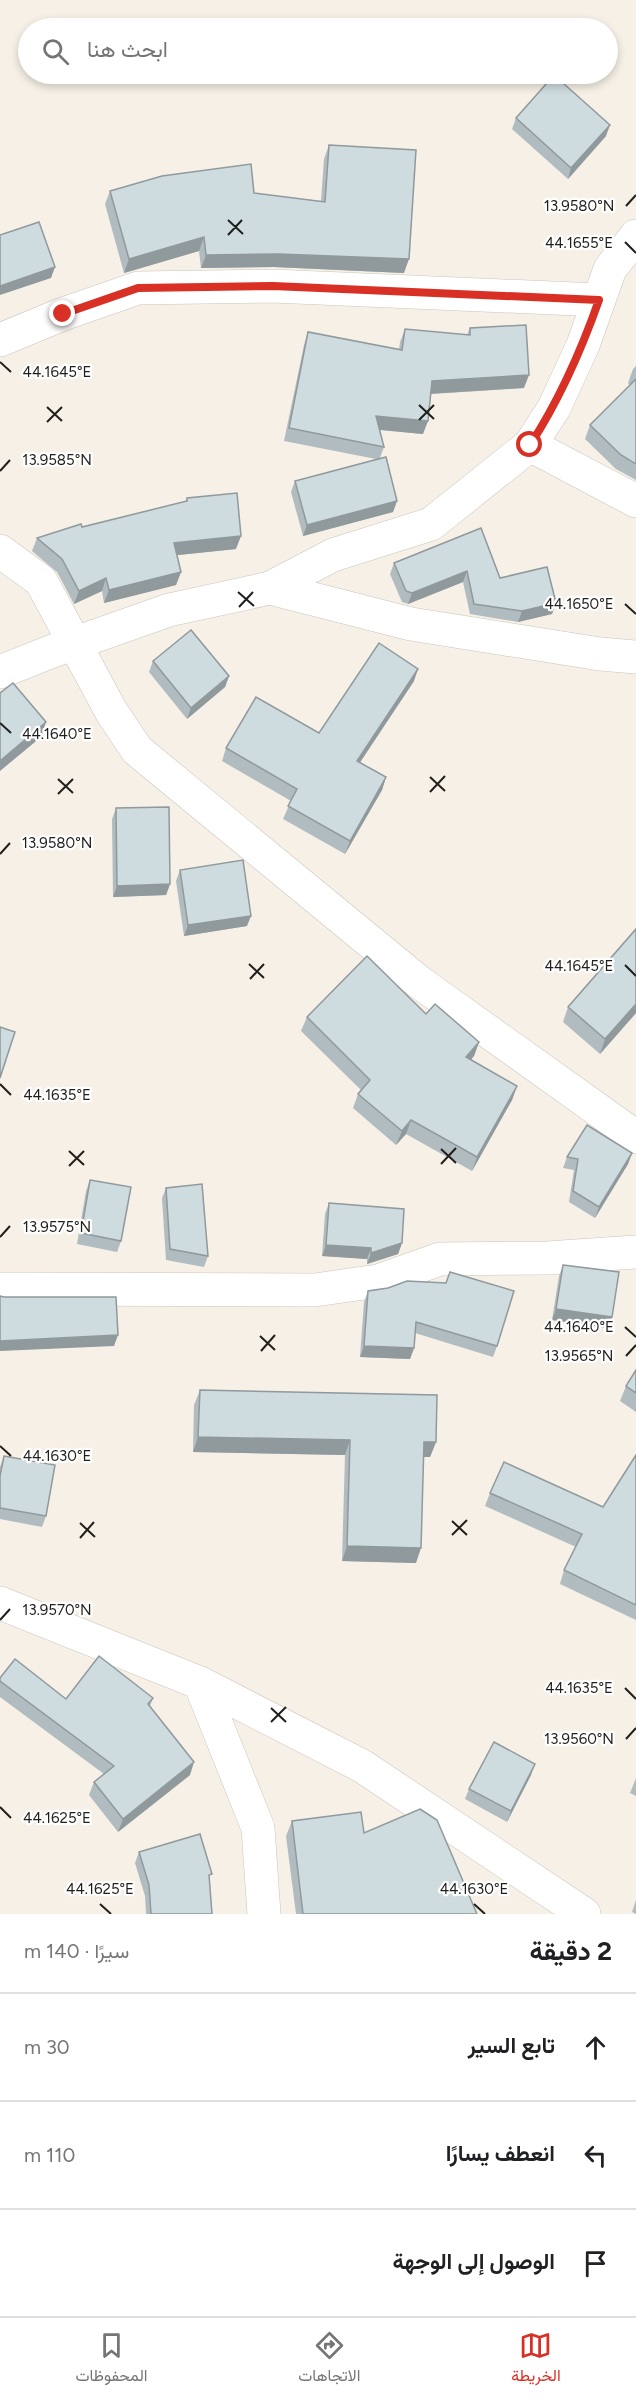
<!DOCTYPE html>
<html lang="ar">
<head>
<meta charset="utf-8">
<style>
  :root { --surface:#fff; --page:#f2f2f2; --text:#202124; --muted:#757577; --line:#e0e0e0; --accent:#d93025 }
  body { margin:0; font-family:Figtree,Vazirmatn,sans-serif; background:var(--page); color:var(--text); direction:rtl }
  .stop { position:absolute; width:18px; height:18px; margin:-14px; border:4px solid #d93025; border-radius:50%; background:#fff }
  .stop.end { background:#d93025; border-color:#fff; box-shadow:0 2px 6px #0008 }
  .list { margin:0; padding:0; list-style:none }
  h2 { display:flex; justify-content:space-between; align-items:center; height:78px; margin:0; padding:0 24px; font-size:26px }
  h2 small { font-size:20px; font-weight:400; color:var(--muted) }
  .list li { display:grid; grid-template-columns:39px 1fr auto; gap:18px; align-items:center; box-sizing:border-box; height:108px; padding:0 24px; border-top:2px solid var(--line) }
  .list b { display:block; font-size:22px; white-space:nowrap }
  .list em { font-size:20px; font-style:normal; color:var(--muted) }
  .icon { flex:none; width:33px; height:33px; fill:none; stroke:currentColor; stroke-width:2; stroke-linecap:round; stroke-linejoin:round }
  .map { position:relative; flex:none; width:636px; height:1914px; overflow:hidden; direction:ltr }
  .search { position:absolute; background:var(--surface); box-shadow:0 3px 9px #0003; left:18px; right:18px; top:18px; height:66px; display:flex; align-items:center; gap:15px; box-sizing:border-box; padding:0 21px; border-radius:33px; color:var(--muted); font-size:22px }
  .sheet { height:402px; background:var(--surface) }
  nav { display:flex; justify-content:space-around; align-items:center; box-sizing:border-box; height:84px; border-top:2px solid var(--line); background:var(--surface); font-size:16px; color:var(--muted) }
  nav a { display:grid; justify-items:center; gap:3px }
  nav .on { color:var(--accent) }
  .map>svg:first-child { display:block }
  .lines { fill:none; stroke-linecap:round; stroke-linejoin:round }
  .minor-casing { stroke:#cbc5bc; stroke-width:34 }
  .minor { stroke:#fff; stroke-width:33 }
  .wall { fill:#b1bcc0 }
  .shaded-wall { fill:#90999c }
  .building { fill:#cedbdf; stroke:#90999c; stroke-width:1.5 }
  .route { stroke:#d93025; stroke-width:8 }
  .ticks { fill:none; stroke:#211f1c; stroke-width:2 }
  .ticks-label { font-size:15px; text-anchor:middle; fill:#211f1c; stroke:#fff; stroke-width:4.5; stroke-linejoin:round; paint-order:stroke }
</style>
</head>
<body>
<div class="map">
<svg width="636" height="1914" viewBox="0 0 636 1914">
  <rect width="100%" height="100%" fill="#f6f0e6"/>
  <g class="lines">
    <defs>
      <g id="minor">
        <path d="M636 236 610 269 583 345 554 408 530 445 431 524 333 555 270 588 411 624 600 654 636 657"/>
        <path d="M0 340 63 314 138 288 273 286 599 300"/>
        <path d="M530 445 636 501"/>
        <path d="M0 551 41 581 111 711 137 750 419 982 636 1137"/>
        <path d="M0 672 50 652 169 610 270 588"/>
        <path d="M0 1289 315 1290 378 1281 440 1259 547 1258 636 1252"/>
        <path d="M0 1603 200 1683 362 1766 584 1914"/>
        <path d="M200 1683 258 1828 264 1914"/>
      </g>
    </defs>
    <use href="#minor" class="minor-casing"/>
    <use href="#minor" class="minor"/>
  </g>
  <g class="wall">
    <path d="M516 118 606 136 568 179 512 129Z"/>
    <path d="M329 145 404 273 274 267 201 268 199 251 124 273 105 204 110 191 254 193 321 201 324 159Z"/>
    <path d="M470 328 524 388 431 394 423 434 380 430 384 447 380 458 397 501 393 512 303 536 291 492 295 481 376 459 284 441 304 345 308 332 399 350 400 342 405 329 467 335Z"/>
    <path d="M636 366V480L616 469 585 439 590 425 630 385 628 383 633 369Z"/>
    <path d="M187 498 236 549 177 555 181 572 176 585 104 603 102 591 74 604 57 572 32 551 37 538 185 502Z"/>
    <path d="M481 528 500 578 556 603 552 614 518 622 470 614 463 582 408 604 402 602 390 574 394 563Z"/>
    <path d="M153 661 229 676 225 687 187 719 149 672Z"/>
    <path d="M414 681 360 762 386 777 382 790 345 854 283 819 291 801 222 761 226 748 319 733Z"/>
    <path d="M116 808 170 884 166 895 113 897 112 819Z"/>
    <path d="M180 870 247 926 184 936 176 881Z"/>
    <path d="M568 1007 636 1013 600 1054 563 1022Z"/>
    <path d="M426 1014 479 1042 474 1056 471 1059 517 1086 512 1100 472 1171 406 1134 396 1145 353 1108 358 1094 361 1090 301 1031 307 1017Z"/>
    <path d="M632 1153 628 1164 595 1218 569 1202 574 1170 563 1168 567 1157Z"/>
    <path d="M90 1180 121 1241 117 1252 77 1244 86 1191Z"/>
    <path d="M166 1188 208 1256 204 1267 166 1260 162 1198Z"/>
    <path d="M329 1203 402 1243 398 1254 367 1264V1259L322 1256 325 1214Z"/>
    <path d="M563 1265 608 1328 552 1320 559 1276Z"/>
    <path d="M450 1272 497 1346 493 1357 415 1333 414 1348 410 1359 360 1357 364 1302 368 1291 446 1283Z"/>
    <path d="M636 1370V1412L620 1401 626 1386Z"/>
    <path d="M200 1390 436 1442 430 1457H424L416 1563 342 1561 345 1455 193 1452 194 1405Z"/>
    <path d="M636 1455V1620L560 1584 564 1570 576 1547 485 1506 490 1493 603 1507Z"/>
    <path d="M4 1456 46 1516 42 1527 0 1519V1467Z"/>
    <path d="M0 1678 66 1699 153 1698 150 1706 190 1775 118 1832 89 1795 94 1782 104 1774 0 1697Z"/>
    <path d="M531 1775 507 1822 465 1799 469 1789Z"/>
    <path d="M636 1778V1796L630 1793Z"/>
    <path d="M292 1821 364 1833 477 1914H296L286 1836Z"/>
    <path d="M139 1852 209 1882 212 1914H146L145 1896 135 1863Z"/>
    <path d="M636 1900V1914L632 1912Z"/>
  </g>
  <g class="shaded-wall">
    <path d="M610 125 606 136 568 179 571 168Z"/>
    <path d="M204 237 199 251 124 273 129 259Z"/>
    <path d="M279 254 409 259 404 273 274 267 201 268 206 255Z"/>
    <path d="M55 267 51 278 0 295V286Z"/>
    <path d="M529 375 524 388 427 394 432 381Z"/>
    <path d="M376 416 428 421 423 434 371 429Z"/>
    <path d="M397 501 393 512 303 536 307 525Z"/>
    <path d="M241 536 236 549 169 556 174 543Z"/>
    <path d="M467 571 463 582 408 604 412 593Z"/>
    <path d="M181 572 176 585 104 603 109 590Z"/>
    <path d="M106 578 102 591 74 604 79 591Z"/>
    <path d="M556 603 552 614 518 622 522 611Z"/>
    <path d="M418 669 414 681 353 773 357 761Z"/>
    <path d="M229 676 225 687 187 719 191 708Z"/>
    <path d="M46 722 41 737 0 771V761Z"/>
    <path d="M386 777 382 790 345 854 350 841Z"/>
    <path d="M170 884 166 895 113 897 117 886Z"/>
    <path d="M251 916 247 926 184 936 188 925Z"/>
    <path d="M636 1004V1013L600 1054 605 1039Z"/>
    <path d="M479 1042 474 1056 461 1071 466 1057Z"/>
    <path d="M517 1086 512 1100 472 1171 477 1157Z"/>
    <path d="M411 1120 406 1134 396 1145 402 1131Z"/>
    <path d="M632 1153 628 1164 595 1218 599 1207Z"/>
    <path d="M402 1243 398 1254 367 1264 371 1253Z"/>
    <path d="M326 1245 371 1248 367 1259 322 1256Z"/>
    <path d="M556 1309 612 1317 608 1328 552 1320Z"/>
    <path d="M118 1335 114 1346 0 1351V1341Z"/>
    <path d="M364 1346 414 1348 410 1359 360 1357Z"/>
    <path d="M198 1437 350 1440 345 1455 193 1452Z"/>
    <path d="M424 1442H436L430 1457H419Z"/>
    <path d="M347 1546 421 1548 416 1563 342 1561Z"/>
    <path d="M194 1762 190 1775 118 1832 123 1819Z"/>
    <path d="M535 1764 531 1775 507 1822 511 1811Z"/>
  </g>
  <g class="building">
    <path d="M554 75 610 125 571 168 516 118Z"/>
    <path d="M329 145 416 150 409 259 279 254 206 255 204 237 129 259 110 191 162 176 251 164 254 193 325 202Z"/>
    <path d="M39 222 55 267 0 286V235Z"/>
    <path d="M526 325 529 375 432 381 428 421 376 416 384 447 289 428 308 332 402 350 405 329 470 335V328Z"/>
    <path d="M636 379V464L621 455 590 425Z"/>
    <path d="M386 457 397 501 307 525 295 481Z"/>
    <path d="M237 493 241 536 174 543 181 572 109 590 106 578 79 591 62 559 37 538 81 524 82 527 187 501V498Z"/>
    <path d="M481 528 500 578 547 567 556 603 522 611 474 604 467 571 412 593 406 591 394 563Z"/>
    <path d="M191 630 229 676 191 708 153 661Z"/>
    <path d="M379 643 418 669 357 761 386 777 350 841 288 806 297 789 226 748 256 697 319 733Z"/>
    <path d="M13 683 46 722 0 761V693Z"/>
    <path d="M169 807 170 884 117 886 116 808Z"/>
    <path d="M243 860 251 916 188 925 180 870Z"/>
    <path d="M636 929V1004L605 1039 568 1007Z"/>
    <path d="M367 956 426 1014 435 1004 479 1042 466 1057 517 1086 477 1157 411 1120 402 1131 358 1094 370 1080 307 1017Z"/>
    <path d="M0 1027 15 1032 0 1078Z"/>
    <path d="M587 1125 632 1153 599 1207 573 1191 578 1159 567 1157Z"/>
    <path d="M90 1180 131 1187 121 1241 81 1233Z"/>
    <path d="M202 1184 208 1256 170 1249 166 1188Z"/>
    <path d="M329 1203 404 1209 402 1243 371 1253V1248L326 1245Z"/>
    <path d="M563 1265 619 1272 612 1317 556 1309Z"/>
    <path d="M450 1272 514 1291 497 1346 416 1322 414 1348 364 1346 368 1291 388 1288 407 1281 446 1283Z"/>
    <path d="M0 1296 4 1297H116L118 1335 0 1341Z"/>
    <path d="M636 1370V1393L626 1386Z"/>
    <path d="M200 1390 437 1395 436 1442H424L421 1548 347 1546 350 1440 198 1437Z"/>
    <path d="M636 1455V1605L564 1570 582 1534 490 1493 504 1462 603 1507Z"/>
    <path d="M4 1456 55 1465 46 1516 0 1508V1476Z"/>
    <path d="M99 1656 153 1698 148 1704 194 1762 123 1819 94 1782 114 1766 0 1681V1678L15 1659 66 1699Z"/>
    <path d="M494 1742 535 1764 511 1811 469 1789Z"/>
    <path d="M420 1809 437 1820 477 1914H303L292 1821 361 1812 364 1833Z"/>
    <path d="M200 1834 212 1874 209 1875 212 1914H151L149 1885 139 1852Z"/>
  </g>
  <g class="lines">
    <path class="route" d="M63 314 138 288 273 286 599 300C581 351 560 399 530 445"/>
  </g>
  <path class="ticks" d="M626 206 636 195M228 220 243 234M228 235 242 220M625 242 636 253M0 362 11 372M419 405 434 419M47 407 62 421M419 420 434 405M47 422 62 407M0 471 10 460M238 592 254 606M625 604 636 614M239 607 253 592M0 723 11 733M430 777 445 791M58 779 73 793M430 792 445 776M58 794 73 779M0 854 10 843M249 964 264 978M625 965 636 976M250 979 264 964M0 1084 11 1095M441 1149 456 1163M69 1151 84 1165M441 1164 456 1148M69 1166 84 1151M0 1237 10 1226M625 1327 636 1337M260 1336 275 1350M261 1351 275 1335M626 1356 636 1345M0 1446 11 1456M452 1521 467 1535M80 1523 95 1537M452 1535 467 1520M80 1538 94 1522M0 1620 10 1609M625 1688 636 1699M271 1708 286 1722M271 1722 286 1707M626 1739 636 1728M0 1807 11 1818M100 1904 111 1914M474 1904 485 1914"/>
  <g class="ticks-label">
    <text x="579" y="211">13.9580°N</text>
    <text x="579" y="248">44.1655°E</text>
    <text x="57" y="377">44.1645°E</text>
    <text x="57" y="465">13.9585°N</text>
    <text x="579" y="609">44.1650°E</text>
    <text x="57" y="739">44.1640°E</text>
    <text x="57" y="848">13.9580°N</text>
    <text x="579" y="971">44.1645°E</text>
    <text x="57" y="1100">44.1635°E</text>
    <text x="57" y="1232">13.9575°N</text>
    <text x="579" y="1332">44.1640°E</text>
    <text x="579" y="1361">13.9565°N</text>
    <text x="57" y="1461">44.1630°E</text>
    <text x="57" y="1615">13.9570°N</text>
    <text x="579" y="1693">44.1635°E</text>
    <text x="579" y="1744">13.9560°N</text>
    <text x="57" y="1823">44.1625°E</text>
    <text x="100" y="1894">44.1625°E</text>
    <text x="474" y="1894">44.1630°E</text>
  </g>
</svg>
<div class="stop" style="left:530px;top:445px"></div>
<div class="stop end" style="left:63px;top:314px"></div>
<div class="search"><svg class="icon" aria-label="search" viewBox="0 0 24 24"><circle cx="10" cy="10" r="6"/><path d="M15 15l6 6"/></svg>ابحث هنا</div>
</div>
<section class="sheet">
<h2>2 دقيقة<small>سيرًا · 140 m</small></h2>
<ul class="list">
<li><svg class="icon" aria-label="ahead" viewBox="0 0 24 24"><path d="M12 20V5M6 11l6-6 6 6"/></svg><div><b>تابع السير</b></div><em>30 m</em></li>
<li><svg class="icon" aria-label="left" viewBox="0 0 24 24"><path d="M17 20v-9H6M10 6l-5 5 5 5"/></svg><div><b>انعطف يسارًا</b></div><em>110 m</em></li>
<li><svg class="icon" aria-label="arrive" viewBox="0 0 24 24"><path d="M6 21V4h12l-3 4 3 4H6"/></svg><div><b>الوصول إلى الوجهة</b></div></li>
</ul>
</section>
<nav>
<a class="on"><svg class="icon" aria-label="map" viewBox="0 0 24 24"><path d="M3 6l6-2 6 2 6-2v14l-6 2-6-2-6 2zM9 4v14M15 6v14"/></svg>الخريطة</a>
<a><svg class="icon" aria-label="directions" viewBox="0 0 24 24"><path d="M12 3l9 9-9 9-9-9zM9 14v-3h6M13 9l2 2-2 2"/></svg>الاتجاهات</a>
<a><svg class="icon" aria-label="saved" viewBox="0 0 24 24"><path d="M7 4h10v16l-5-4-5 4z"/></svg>المحفوظات</a>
</nav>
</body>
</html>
